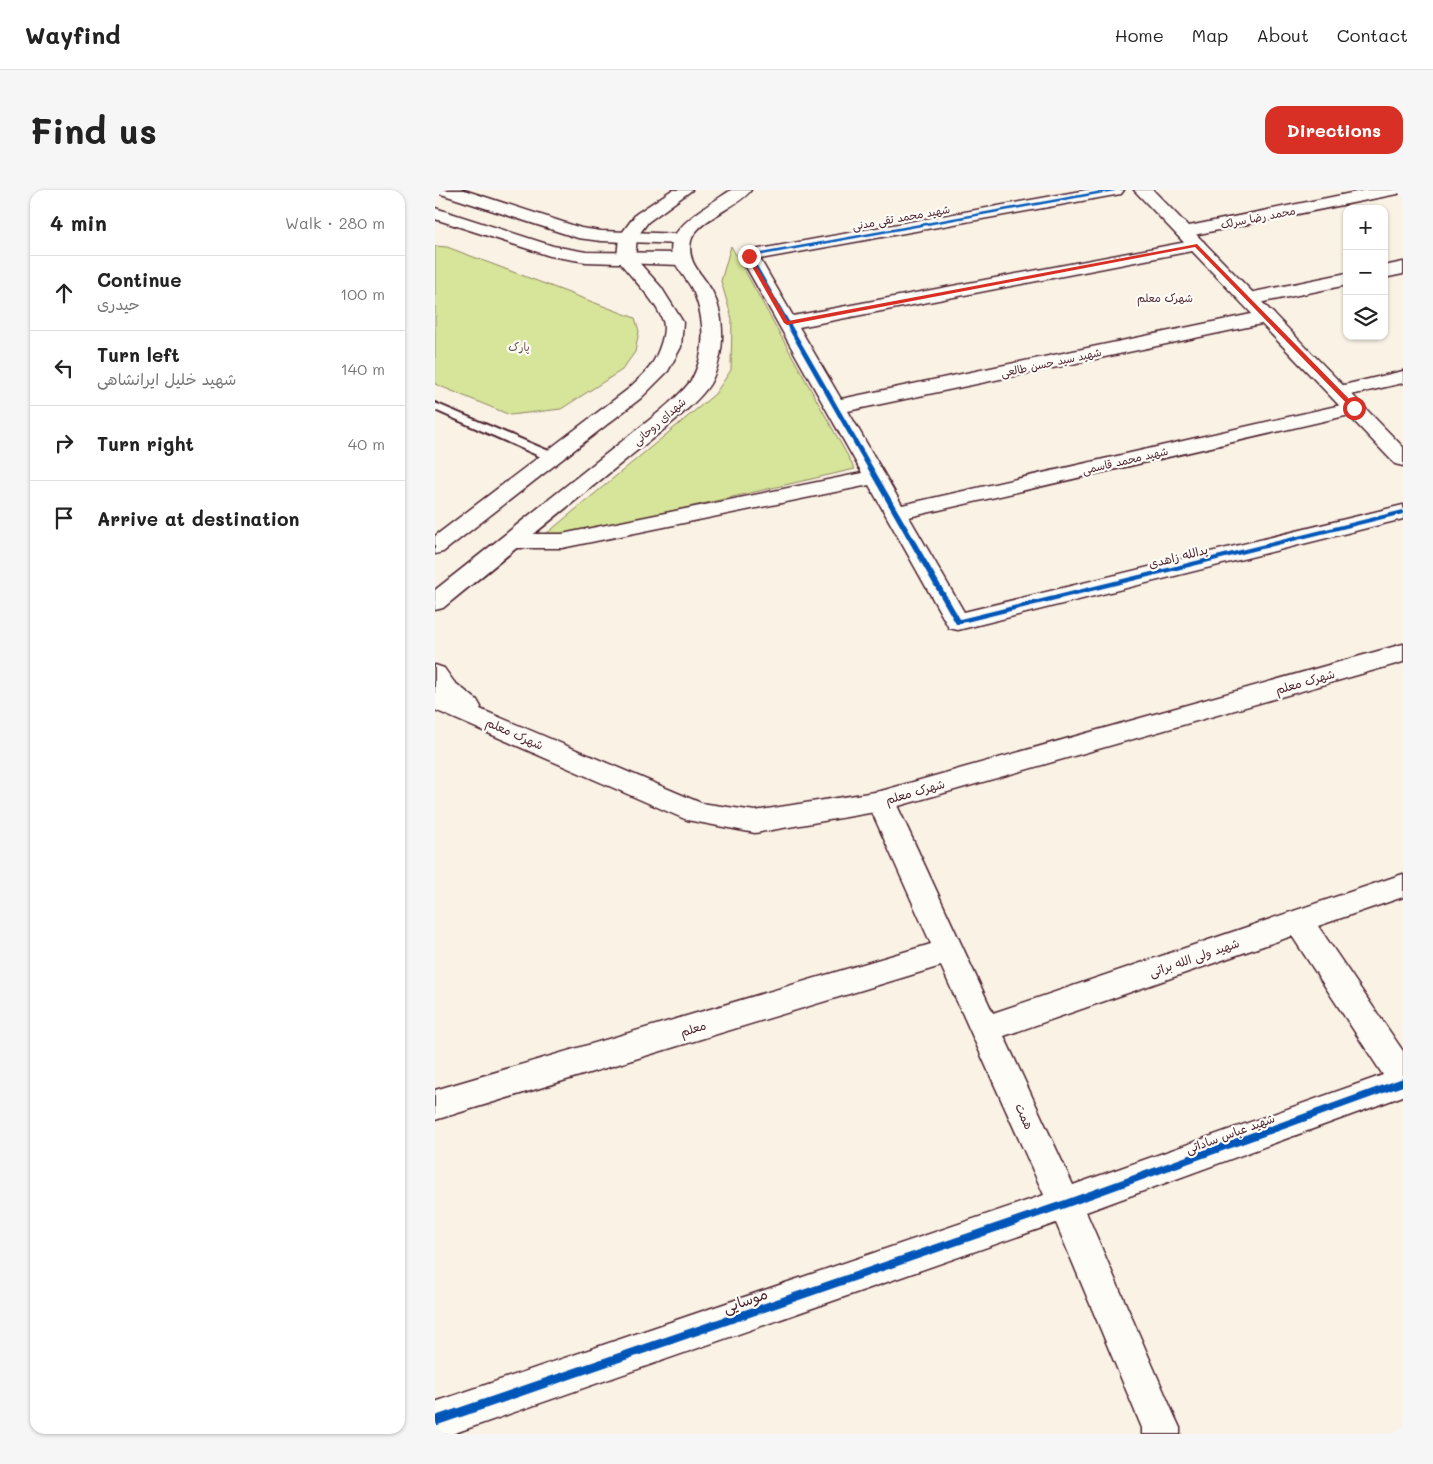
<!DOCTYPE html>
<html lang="en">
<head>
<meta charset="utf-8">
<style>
  :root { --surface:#fff; --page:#f6f6f6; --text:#222; --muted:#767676; --line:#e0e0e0; --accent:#d93025 }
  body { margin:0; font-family:Mali,"Playpen Sans Arabic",sans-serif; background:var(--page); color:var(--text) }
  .controls { position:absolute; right:15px; top:15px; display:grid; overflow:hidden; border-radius:10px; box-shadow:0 1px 4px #0004 }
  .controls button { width:45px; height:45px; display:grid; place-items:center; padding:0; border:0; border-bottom:1px solid var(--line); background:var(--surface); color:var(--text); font:25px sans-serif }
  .stop { position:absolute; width:15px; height:15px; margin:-11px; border:4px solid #d93025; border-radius:50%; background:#fff }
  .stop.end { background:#d93025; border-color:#fff; box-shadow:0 1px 5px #0008 }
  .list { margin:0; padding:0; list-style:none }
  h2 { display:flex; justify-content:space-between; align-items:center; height:65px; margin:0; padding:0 20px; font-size:21px }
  h2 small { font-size:16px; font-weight:400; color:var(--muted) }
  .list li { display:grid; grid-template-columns:32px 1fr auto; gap:15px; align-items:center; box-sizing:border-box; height:75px; padding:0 20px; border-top:1px solid var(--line) }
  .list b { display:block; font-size:19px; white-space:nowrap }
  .list p { margin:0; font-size:16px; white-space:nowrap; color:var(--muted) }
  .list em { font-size:16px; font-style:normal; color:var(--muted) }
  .icon { flex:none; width:28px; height:28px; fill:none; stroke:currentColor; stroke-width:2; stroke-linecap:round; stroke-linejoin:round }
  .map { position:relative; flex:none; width:968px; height:1244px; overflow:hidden; border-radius:15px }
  header { display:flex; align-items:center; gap:30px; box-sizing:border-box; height:70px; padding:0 25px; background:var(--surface); border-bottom:1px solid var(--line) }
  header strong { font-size:24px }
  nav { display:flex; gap:28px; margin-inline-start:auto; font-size:18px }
  .intro { display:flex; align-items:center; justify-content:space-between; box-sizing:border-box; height:120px; padding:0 30px }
  h1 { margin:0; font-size:35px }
  .button { padding:12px 22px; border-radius:15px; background:var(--accent); color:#fff; font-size:18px; font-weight:700 }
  main { display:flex; gap:30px; padding:0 30px }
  aside { flex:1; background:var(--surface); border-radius:15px; box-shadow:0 1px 4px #0004 }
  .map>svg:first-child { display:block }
  .green { fill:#d6e599; stroke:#908262 }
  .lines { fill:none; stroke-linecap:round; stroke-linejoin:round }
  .service-casing { stroke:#4a1f2b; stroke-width:4 }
  .minor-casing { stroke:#4a1f2b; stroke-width:3 }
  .tertiary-casing { stroke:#4a1f2b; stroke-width:3 }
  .secondary-casing { stroke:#4a1f2b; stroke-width:3 }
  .service { fill:#fdfcf7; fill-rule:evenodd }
  .minor { fill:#fdfcf7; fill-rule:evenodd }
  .tertiary { fill:#fdfcf7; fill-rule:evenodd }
  .secondary { fill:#fdfcf7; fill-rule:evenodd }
  .cycleway-casing { stroke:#fdfcf7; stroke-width:3 }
  .cycleway { fill:#0057b8; fill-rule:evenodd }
  .route { fill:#d93025 }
  .labels { text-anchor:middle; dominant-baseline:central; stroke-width:4.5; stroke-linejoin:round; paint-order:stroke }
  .far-street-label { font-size:11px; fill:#4a1f2b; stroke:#fdfcf7 }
  .far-neighbourhood-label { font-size:11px; fill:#4a1f2b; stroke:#fdfcf7 }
  .far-park-label { font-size:11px; fill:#6d5046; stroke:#fdfcf7 }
  .street-label { font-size:12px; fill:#4a1f2b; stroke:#fdfcf7 }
  .near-street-label { font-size:15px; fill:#4a1f2b; stroke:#fdfcf7 }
</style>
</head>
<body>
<header>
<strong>Wayfind</strong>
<nav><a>Home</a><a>Map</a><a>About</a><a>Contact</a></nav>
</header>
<div class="intro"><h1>Find us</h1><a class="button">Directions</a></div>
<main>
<aside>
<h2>4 min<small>Walk · 280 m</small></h2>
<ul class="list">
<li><svg class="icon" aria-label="ahead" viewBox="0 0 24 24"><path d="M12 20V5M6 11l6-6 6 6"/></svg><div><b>Continue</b><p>حیدری</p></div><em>100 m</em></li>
<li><svg class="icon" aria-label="left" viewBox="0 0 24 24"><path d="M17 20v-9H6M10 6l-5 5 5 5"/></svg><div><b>Turn left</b><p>شهید خلیل ایرانشاهی</p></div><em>140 m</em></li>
<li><svg class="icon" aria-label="right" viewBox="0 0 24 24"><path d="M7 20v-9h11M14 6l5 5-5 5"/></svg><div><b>Turn right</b></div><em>40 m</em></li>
<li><svg class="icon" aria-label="arrive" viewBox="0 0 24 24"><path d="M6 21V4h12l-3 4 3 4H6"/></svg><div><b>Arrive at destination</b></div></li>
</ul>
</aside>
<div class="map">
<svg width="968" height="1244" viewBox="0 0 968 1244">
  <rect width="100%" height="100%" fill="#f9f2e5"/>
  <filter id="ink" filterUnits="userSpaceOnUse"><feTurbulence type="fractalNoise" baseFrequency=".02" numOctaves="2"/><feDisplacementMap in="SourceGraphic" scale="10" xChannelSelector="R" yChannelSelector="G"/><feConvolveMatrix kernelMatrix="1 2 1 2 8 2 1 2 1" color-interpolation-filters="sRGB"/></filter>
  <g filter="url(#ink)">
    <g class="green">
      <path d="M0 56 12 57 200 128 204 141 200 162 187 180 126 219 75 225 0 194Z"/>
      <path d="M296 56 420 279 136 344H111L280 204 296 180 297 129 286 91Z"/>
    </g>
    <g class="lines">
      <defs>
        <path id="service" d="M0 213 121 264 123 267 121 270H113L0 220Z"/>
        <g id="minor">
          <path d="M651 0H689L686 4 680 5 325 69 358 126 762 50 768 51 771 55 768 59 762 60 364 137 406 209 831 121 838 123 841 127 838 131 831 133 413 221 467 315 919 212 926 214 929 218 926 222 919 224 474 327 529 422 968 315V329L523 440 514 438 434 295 127 358H77L69 356 65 351 69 346 77 344H127L427 283 305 66 308 62Z"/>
          <path d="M931 0H966L963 4 957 5 749 47 743 46 740 42 743 38 749 37Z"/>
          <path d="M968 72V84L949 88V76Z"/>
          <path d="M912 83V95L814 115 807 113 805 109 807 105 814 103Z"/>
          <path d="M968 181V193L903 208 896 206 893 202 896 198Z"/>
          <path d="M446 601 456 604 460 611 558 823 968 684V707L883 736 968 861V906L651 1022 739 1225 745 1238V1244H707V1238L621 1033 17 1244H0V1212L609 1005 506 776 0 930V900L496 754 432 611 436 604ZM857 746 948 885 638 995 569 846Z"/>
        </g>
        <g id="tertiary">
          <path d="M3 0H29L146 38 166 41 247 44 253 45 256 49 253 53 247 54 166 51 143 48 6 4Z"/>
          <path d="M699 0H718L968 257V276L960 274Z"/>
          <path d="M0 18 118 56 151 62 246 63 252 65 255 69 252 73 246 75 151 72 115 66 0 29Z"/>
          <path d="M968 454V472L446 621 320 643 252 630 0 520V475L9 478 19 492 42 510 46 517 45 519 266 613 320 621 446 601Z"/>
        </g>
        <g id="secondary">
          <path d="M237 0H257L213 32 202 47 200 68 226 97 248 132 246 157 233 181 206 208 8 362 0 364V346L192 200C199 193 208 186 214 178 222 168 232 143 228 131 219 107 196 89 182 68L184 47 201 24Z"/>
          <path d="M296 0H316C304 17 261 30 256 51 251 73 268 84 277 101 291 129 290 162 277 190 268 211 214 251 194 267 132 317 70 367 8 418L0 420V400C62 351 123 302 185 253 201 240 249 205 258 187 271 161 270 130 259 103 251 84 230 71 238 49 245 31 280 11 296 0Z"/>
        </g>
      </defs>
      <use href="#service" class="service-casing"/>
      <use href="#minor" class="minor-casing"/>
      <use href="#tertiary" class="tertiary-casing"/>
      <use href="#secondary" class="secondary-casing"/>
      <use href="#service" class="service"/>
      <use href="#minor" class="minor"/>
      <use href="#tertiary" class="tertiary"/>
      <use href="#secondary" class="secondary"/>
      <defs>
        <g id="cycleway">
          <path d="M672 0H682L680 1 317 67 525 429 968 320V324L523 434H521L312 66 314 65Z"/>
          <path d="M968 888V896L630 1018 0 1236V1226L630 1010Z"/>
        </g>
      </defs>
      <use href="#cycleway" class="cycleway-casing"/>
      <use href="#cycleway" class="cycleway"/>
    </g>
  </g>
  <path class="route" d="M762 54 922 217V219H917L760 57 352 135 349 133 311 66 314 65 316 66 353 131Z"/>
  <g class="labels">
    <g class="far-street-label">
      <text transform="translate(466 27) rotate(-10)">شهید محمد تقی مدنی</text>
      <text transform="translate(823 27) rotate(-11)">محمد رضا سرلک</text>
      <text transform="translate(616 172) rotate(-12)">شهید سید حسن طالعی</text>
      <text transform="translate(224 231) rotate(-41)">شهدای روحانی</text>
      <text transform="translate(690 270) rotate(-13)">شهید محمد قاسمی</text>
    </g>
    <g class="far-neighbourhood-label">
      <text x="730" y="107">شهرک معلم</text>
    </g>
    <g class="far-park-label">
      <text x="84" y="156">پارک</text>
    </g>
    <g class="street-label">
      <text transform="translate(743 366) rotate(-14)">یدالله زاهدی</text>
      <text transform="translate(870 491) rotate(-16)">شهرک معلم</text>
      <text transform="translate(80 543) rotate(24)">شهرک معلم</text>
      <text transform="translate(480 601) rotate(-16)">شهرک معلم</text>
      <text transform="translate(759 767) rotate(-19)">شهید ولی الله براتی</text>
      <text transform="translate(258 838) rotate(-17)">معلم</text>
      <text transform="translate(590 926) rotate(66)">همت</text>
      <text transform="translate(795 943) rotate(-20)">شهید عباس ساداتی</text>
    </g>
    <g class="near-street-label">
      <text transform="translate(310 1110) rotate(-19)">موسایی</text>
    </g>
  </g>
</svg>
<div class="controls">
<button>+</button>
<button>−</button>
<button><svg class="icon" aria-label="layers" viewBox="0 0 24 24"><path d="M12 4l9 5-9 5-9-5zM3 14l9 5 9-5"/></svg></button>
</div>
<div class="stop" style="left:919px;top:218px"></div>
<div class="stop end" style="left:314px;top:66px"></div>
</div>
</main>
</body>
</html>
